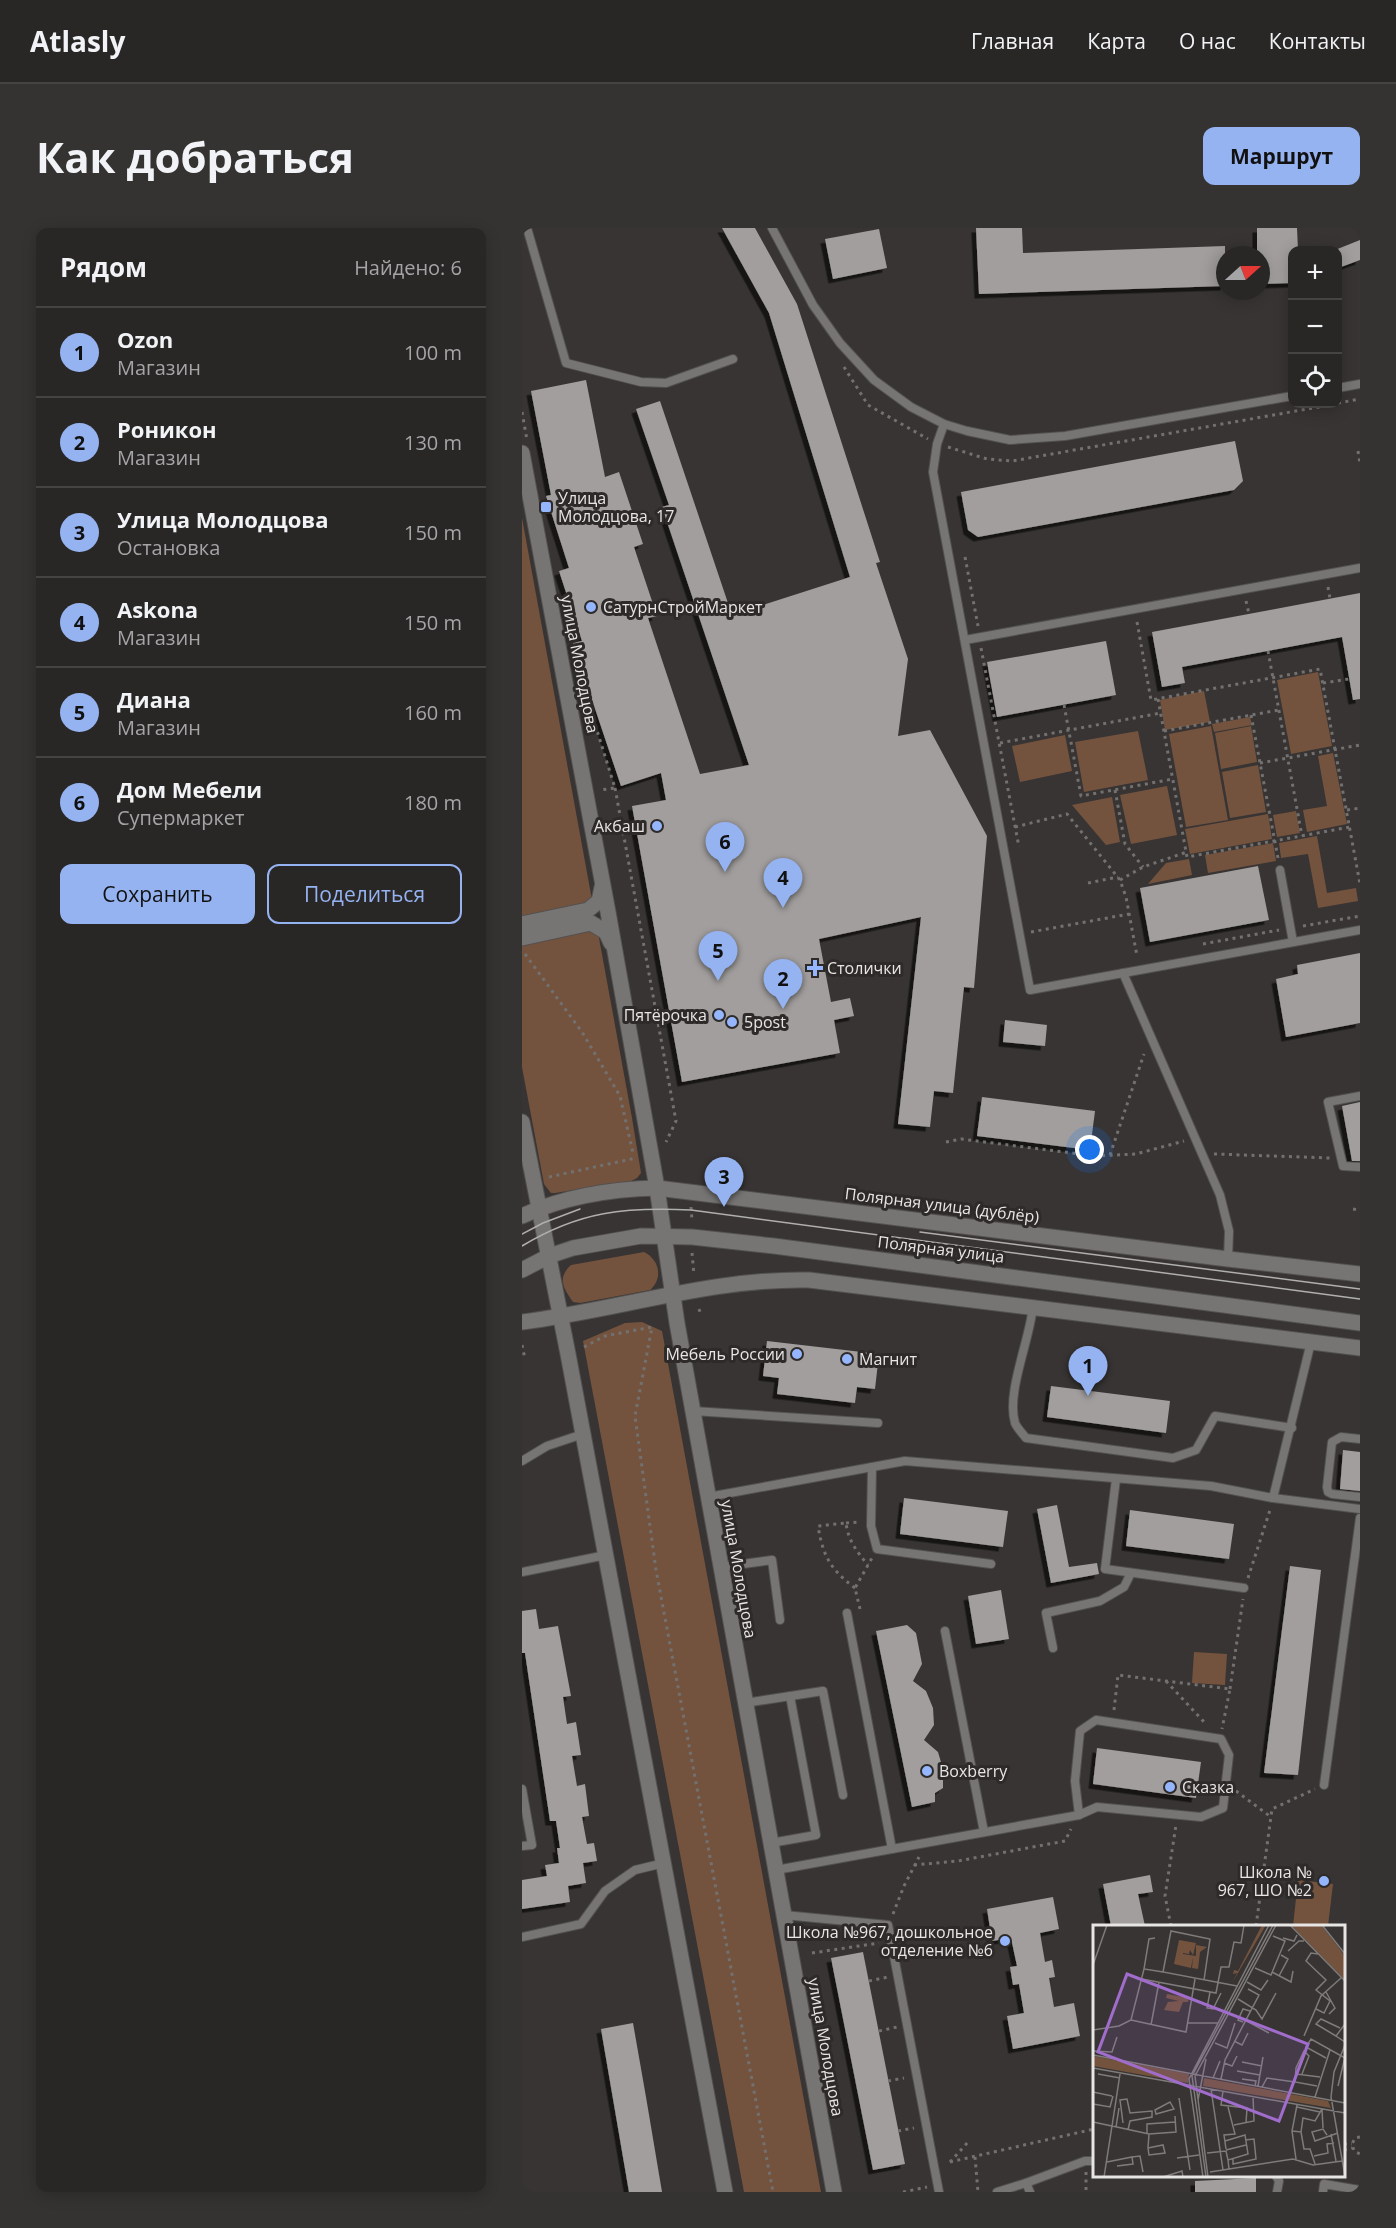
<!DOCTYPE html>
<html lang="ru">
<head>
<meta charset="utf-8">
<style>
  :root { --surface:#292726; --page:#353332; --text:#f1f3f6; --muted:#a5a5a7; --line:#454443; --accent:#95b2f1 }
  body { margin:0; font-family:"Open Sans",sans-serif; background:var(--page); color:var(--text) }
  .controls { position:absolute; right:18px; top:18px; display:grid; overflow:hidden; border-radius:12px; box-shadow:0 3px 15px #0003 }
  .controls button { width:54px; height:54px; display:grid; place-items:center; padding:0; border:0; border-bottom:2px solid var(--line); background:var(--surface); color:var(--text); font:30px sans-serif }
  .compass { position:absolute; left:694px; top:18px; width:54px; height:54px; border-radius:50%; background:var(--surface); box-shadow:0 3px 15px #0003; rotate:69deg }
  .you { position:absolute; left:568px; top:922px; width:21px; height:21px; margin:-15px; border:4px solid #fff; border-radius:50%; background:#1a73e8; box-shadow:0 0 0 9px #1a73e833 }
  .badge { display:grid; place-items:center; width:39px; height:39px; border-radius:50%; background:var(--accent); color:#111; font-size:20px; font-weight:700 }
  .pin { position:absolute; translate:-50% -50px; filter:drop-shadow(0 2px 3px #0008) }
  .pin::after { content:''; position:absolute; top:32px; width:21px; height:18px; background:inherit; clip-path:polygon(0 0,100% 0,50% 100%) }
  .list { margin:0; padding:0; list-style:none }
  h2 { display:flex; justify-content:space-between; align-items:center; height:78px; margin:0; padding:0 24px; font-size:26px }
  h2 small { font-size:20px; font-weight:400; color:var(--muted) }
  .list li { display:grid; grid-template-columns:39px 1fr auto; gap:18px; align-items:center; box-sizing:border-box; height:90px; padding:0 24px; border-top:2px solid var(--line) }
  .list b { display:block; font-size:22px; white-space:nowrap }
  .list p { margin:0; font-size:20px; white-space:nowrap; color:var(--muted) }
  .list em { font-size:20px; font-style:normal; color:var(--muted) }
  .actions { display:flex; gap:12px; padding:18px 24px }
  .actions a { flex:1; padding:14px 0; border:2px solid var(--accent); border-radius:12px; text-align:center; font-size:21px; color:var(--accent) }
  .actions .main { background:var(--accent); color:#111 }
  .icon { flex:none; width:33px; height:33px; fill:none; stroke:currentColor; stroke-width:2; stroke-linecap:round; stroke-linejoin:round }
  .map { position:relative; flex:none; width:838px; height:1964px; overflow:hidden; border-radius:12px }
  header { display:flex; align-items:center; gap:36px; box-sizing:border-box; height:84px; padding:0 30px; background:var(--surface); border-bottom:2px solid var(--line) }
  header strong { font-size:28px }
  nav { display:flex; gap:33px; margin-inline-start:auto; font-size:21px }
  .intro { display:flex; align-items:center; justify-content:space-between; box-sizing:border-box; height:144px; padding:0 36px }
  h1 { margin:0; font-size:42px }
  .button { padding:15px 27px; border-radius:12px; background:var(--accent); color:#111; font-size:21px; font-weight:700 }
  main { display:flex; gap:36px; padding:0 36px }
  aside { flex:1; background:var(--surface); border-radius:12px; box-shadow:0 3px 15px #0003 }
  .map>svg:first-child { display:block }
  .green { fill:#74533e }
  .building { fill:#a19e9d; filter:url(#shadow) }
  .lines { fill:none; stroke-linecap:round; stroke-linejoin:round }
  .lane-casing { stroke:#535150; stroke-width:10 }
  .street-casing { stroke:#535150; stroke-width:17 }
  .secondary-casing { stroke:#535150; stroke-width:17 }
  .path { stroke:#737170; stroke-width:3; stroke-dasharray:3 4.5; stroke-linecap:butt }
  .lane { stroke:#777573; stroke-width:8 }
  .street { stroke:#777573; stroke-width:15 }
  .secondary { stroke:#777573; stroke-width:15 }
  .tram { stroke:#b1afae; stroke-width:1.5 }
  .poi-dot { fill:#95b6fd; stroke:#2d2a29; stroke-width:2 }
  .labels { text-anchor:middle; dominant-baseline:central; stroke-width:6; stroke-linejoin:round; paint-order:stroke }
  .poi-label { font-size:16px; fill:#e8e6e5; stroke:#2d2a29; text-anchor:start }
  .street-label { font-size:16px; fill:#e8e6e5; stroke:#2d2a29 }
  .inset-road { fill:none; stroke:#7e7b7a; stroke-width:1.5 }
  .view { fill:#a16dcc; fill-opacity:0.15; stroke:#a16dcc; stroke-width:3 }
  .inset-edge { fill:none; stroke:#e8e6e5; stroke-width:3 }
</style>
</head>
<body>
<header>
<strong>Atlasly</strong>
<nav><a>Главная</a><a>Карта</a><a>О нас</a><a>Контакты</a></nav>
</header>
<div class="intro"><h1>Как добраться</h1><a class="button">Маршрут</a></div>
<main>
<aside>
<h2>Рядом<small>Найдено: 6</small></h2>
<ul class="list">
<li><span class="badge">1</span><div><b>Ozon</b><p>Магазин</p></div><em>100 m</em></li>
<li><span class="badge">2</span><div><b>Роникон</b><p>Магазин</p></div><em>130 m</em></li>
<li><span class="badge">3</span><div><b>Улица Молодцова</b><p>Остановка</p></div><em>150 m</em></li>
<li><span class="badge">4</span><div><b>Askona</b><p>Магазин</p></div><em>150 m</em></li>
<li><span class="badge">5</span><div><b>Диана</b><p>Магазин</p></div><em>160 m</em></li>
<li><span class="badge">6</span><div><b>Дом Мебели</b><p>Супермаркет</p></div><em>180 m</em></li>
</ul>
<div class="actions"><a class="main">Сохранить</a><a>Поделиться</a></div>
</aside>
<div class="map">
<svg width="838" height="1964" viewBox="0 0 838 1964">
  <defs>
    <filter id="shadow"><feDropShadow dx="-4.5" dy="4.5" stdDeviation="0" flood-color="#0009"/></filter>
  </defs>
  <rect width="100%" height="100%" fill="#373433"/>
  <g class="green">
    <path d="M0 290 110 890 119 945 115 950 109 953 33 965H29L22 956 0 839Z"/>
    <path d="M796 444 810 518 769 526 755 452Z"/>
    <path d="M682 463 688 494 643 502 638 472Z"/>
    <path d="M728 489 730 497 692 504 690 496Z"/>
    <path d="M689 498 706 592 664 599 647 506Z"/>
    <path d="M729 498 735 534 699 541 693 505Z"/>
    <path d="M616 503 626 552 562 564 553 514Z"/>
    <path d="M543 507 550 543 498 554 490 518Z"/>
    <path d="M811 525 825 596 785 604 781 582 805 578 796 528Z"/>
    <path d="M736 537 744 584 708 590 700 544Z"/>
    <path d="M645 558 655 607 609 616 598 567Z"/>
    <path d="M590 569 598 614 584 617 550 577Z"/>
    <path d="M774 583 778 605 755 609 751 587Z"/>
    <path d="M746 586 750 611 668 626 663 601Z"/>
    <path d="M795 608 805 665 834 660 836 673 796 680 786 626 759 630 757 615Z"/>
    <path d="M751 615 754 633 686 645 683 627Z"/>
    <path d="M667 631 670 647 626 656 644 635Z"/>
    <path d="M122 1024C138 1032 141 1051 128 1062L58 1075 51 1074C41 1060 35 1050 49 1037Z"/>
    <path d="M120 1094 140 1103 299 1964H222L61 1113 103 1095Z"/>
    <path d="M672 1424 705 1426 703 1457 670 1455Z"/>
    <path d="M776 1652 811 1656 806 1698H771Z"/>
  </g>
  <g class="building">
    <path d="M200 0H233L275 76 358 334 354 335 386 431 376 508 408 502 465 608 452 760 442 759 431 865 412 863 408 899 376 896 399 689 297 711 309 774 328 770 332 788 312 792 318 825 160 854 110 578 144 572 139 545 99 558 51 415 60 413 37 343 47 340 24 268 29 267 9 163 64 152 83 249 97 244 121 316 112 319 135 388 126 390 178 546 227 537 140 279 147 277 114 181 138 173 210 387 328 349 247 85Z"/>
    <path d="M454 0H500L501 25 703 18V58L457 66Z"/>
    <path d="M735 0H775L776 22H771V55L739 56V27H735Z"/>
    <path d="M357 1 365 40 311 51 303 11Z"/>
    <path d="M838 12V32L819 39 816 22H813Z"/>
    <path d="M713 213 721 253 712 262 456 309 446 302 439 264Z"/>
    <path d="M838 365V471L831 472 820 409 660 439 663 455 640 459 630 404Z"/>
    <path d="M584 413 594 467 475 489 465 434Z"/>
    <path d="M736 638 747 692 628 714 618 660Z"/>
    <path d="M838 725V795L764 809 754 751 776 746 775 737Z"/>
    <path d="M483 792 525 797 523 818 481 814Z"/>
    <path d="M460 869 573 883 568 922 455 908Z"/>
    <path d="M838 874V933H830L820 878Z"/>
    <path d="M245 1113 357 1126 353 1161 335 1159 333 1175 255 1166 257 1150 241 1148Z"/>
    <path d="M529 1158 648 1173 644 1205 525 1189Z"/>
    <path d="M821 1222 838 1224V1263L818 1261Z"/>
    <path d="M382 1270 486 1283 481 1319 378 1306Z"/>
    <path d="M535 1277 547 1339 575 1335 577 1346 529 1355 515 1281Z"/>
    <path d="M608 1282 712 1296 707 1331 604 1318Z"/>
    <path d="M768 1338 799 1342 776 1547 742 1545Z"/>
    <path d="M479 1362 487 1411 454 1416 446 1368Z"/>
    <path d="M14 1381 17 1401 36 1398 49 1468 41 1469 45 1496 54 1494 59 1527 50 1528 55 1558 63 1556 67 1588 60 1589 65 1616 72 1615 75 1633 61 1635 64 1655 46 1658 48 1674 0 1681V1652L25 1648 23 1637 37 1635 35 1620H38L34 1593H28L3 1425H0V1383Z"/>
    <path d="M385 1397 394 1405 400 1436 391 1453 404 1463 411 1480 412 1497 402 1512 416 1524 421 1541V1560L413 1565V1574L390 1579 354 1403Z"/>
    <path d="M575 1520 679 1534 674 1570 571 1556Z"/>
    <path d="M628 1647 631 1664 616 1666 623 1698H589L581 1656Z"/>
    <path d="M531 1669 537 1701 518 1705 523 1734 530 1732 533 1749 527 1750 532 1779 552 1775 558 1808 491 1821 485 1788 502 1785 497 1756 491 1757 488 1739 495 1738 489 1710 470 1713 465 1681Z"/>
    <path d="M341 1724 383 1936 351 1942 309 1730Z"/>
    <path d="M111 1795 124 1869 140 1964H107L79 1801Z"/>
    <path d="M734 1950V1964H673V1953Z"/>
  </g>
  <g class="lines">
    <defs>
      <g id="lane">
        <path d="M5 0 44 135 119 154 144 155 211 131"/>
        <path d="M250 0 291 77 318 115 352 152 389 179 422 196 445 203 488 212 543 208 770 168"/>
        <path d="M816 160 838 156"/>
        <path d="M422 196 415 216 411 244 508 762 838 702"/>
        <path d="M443 412 838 340"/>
        <path d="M758 642 771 714"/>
        <path d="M601 745 698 967 707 1003 706 1031"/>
        <path d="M838 868 806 874 821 938 838 939"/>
        <path d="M511 1078C508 1112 484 1164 493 1195 495 1200 501 1206 504 1210L651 1230 674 1222 693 1188 770 1200"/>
        <path d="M171 1183 356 1195"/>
        <path d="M838 1211 819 1209 810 1214 805 1259 806 1264 810 1266 838 1269"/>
        <path d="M0 1233 25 1218 61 1206"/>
        <path d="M350 1239 349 1298 355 1321 469 1336"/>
        <path d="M594 1251 583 1341 722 1360"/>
        <path d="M186 1269 383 1233 689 1258 751 1270 838 1281"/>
        <path d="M751 1270 789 1114"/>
        <path d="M199 1339 250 1332 258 1392"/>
        <path d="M0 1344 84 1327"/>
        <path d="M325 1385 370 1621"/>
        <path d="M423 1403 462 1604"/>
        <path d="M531 1420 524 1385 578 1373 602 1359 609 1345"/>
        <path d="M223 1475 301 1463 321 1567"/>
        <path d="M574 1492 699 1511 707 1527 701 1580 679 1589 575 1579 557 1587 553 1553 558 1503Z"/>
        <path d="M802 1557 838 1290"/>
        <path d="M0 1561 10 1617 0 1618"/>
        <path d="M249 1615 294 1607 268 1468"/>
        <path d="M254 1642 557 1587"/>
        <path d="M262 1687 366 1697 417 1964"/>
        <path d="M0 1709 59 1696 83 1663 113 1642 142 1635"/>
        <path d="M754 1948 757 1953 755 1964"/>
        <path d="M504 1955 508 1964"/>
        <path d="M475 1964 504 1955 563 1933H572"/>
        <path d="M801 1964 802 1956 838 1962"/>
      </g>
      <path id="street" d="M0 988C43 968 88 961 135 960L706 1031 838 1046"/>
      <g id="secondary">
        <path d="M0 225 86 684 135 960 155 1095 312 1964"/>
        <path d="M0 696 66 682 77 673 80 659"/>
        <path d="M0 710 69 695 84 704 89 715"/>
        <path d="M0 894 46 1126 203 1964"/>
        <path d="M0 1042 27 1028 51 1020 119 1008 170 1009 252 1018 838 1095"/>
        <path d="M0 1094C95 1082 190 1050 287 1052L838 1120"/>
      </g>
    </defs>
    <use href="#lane" class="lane-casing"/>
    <use href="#street" class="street-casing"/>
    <use href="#secondary" class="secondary-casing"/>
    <g class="path">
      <path d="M322 139 346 177 406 211"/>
      <path d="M816 175 838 171"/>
      <path d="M0 184 5 212"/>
      <path d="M426 219 465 231 490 233 814 176"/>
      <path d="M836 223 838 236"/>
      <path d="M443 329 456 398"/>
      <path d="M806 359 808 371"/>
      <path d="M724 373 727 386"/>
      <path d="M615 394 629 472 798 441 838 656"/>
      <path d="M47 397 54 394"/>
      <path d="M459 420 497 619"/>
      <path d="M746 423 780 608"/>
      <path d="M801 455 827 451"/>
      <path d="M62 461 93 560 78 562"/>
      <path d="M636 471 665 629 828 599"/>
      <path d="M542 477 559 568 651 551"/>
      <path d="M729 487 756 630"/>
      <path d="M642 503 757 482"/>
      <path d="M478 515 639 485"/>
      <path d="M738 535 838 517"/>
      <path d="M93 560 154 893 144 914"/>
      <path d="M593 562 603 616 621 639"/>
      <path d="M825 582 838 580"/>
      <path d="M493 599 545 586 598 652 604 669 615 728"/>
      <path d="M598 652 621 639 665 624"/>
      <path d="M566 655 596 649"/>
      <path d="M781 698 838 688"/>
      <path d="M509 704 607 686"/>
      <path d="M681 716 757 702"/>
      <path d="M3 726 60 804 98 868 111 925"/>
      <path d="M424 914 439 911 574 928 614 926 662 913"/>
      <path d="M692 926 808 930"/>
      <path d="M588 927 622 826"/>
      <path d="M27 949 114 930"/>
      <path d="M169 979 170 992"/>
      <path d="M831 981 838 982"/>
      <path d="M170 1025 172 1047"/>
      <path d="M177 1081 179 1087"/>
      <path d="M0 1117 3 1131"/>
      <path d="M62 1119 83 1108 130 1099 113 1188 134 1342 251 1964"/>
      <path d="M324 1295 337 1294"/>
      <path d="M726 1350 748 1282"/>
      <path d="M333 1360C308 1341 301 1328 296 1298L324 1295C326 1312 335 1324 346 1337"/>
      <path d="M338 1381 333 1360 350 1330"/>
      <path d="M644 1453 684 1496"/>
      <path d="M708 1461 721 1371"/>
      <path d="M592 1482 596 1447 708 1461 700 1501"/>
      <path d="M714 1563 749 1589"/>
      <path d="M392 1637 436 1633 543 1613 549 1601"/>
      <path d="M371 1686 382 1658 397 1629"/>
      <path d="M649 1698 643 1668 654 1597"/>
      <path d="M734 1698 750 1581 793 1561"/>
      <path d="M290 1725 357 1715"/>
      <path d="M347 1753 366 1749"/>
      <path d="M357 1803 375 1799"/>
      <path d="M366 1853 382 1850"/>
      <path d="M376 1903 392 1900"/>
      <path d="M838 1909 833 1910 830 1916 832 1923 838 1926"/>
      <path d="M822 1916H830"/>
      <path d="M822 1922 830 1920"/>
      <path d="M453 1929 456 1964"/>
      <path d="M428 1934 572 1901"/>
      <path d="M428 1934 447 1913"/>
      <path d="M564 1944V1964"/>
      <path d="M381 1964 405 1959"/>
    </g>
    <use href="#lane" class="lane"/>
    <use href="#street" class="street"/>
    <use href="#secondary" class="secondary"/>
    <g class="tram">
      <path d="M398 1004 838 1061"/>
      <path d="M0 1006 21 995 58 981"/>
      <path d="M0 1018C58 983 103 979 169 982L838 1071"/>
    </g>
  </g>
  <g class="poi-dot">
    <rect x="18" y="273" width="12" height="12" rx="3"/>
    <circle cx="69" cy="379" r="6"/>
    <circle cx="135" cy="598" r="6"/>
    <path d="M290 731h6v6h6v6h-6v6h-6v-6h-6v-6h6z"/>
    <circle cx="197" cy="787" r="6"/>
    <circle cx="210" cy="794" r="6"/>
    <circle cx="275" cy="1126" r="6"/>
    <circle cx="325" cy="1131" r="6"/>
    <circle cx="405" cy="1543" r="6"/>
    <circle cx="648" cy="1559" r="6"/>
    <circle cx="802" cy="1653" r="6"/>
    <circle cx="483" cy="1713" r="6"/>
  </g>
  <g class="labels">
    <g class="poi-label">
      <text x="36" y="270">Улица<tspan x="36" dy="18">Молодцова, 17</tspan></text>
      <text x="81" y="379">СатурнСтройМаркет</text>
      <text x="123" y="598" text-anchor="end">Акбаш</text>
      <text x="305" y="740">Столички</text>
      <text x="185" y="787" text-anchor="end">Пятёрочка</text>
      <text x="222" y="794">5post</text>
      <text x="263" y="1126" text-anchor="end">Мебель России</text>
      <text x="337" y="1131">Магнит</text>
      <text x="417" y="1543">Boxberry</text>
      <text x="660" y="1559">Сказка</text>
      <text x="790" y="1644" text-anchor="end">Школа №<tspan x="790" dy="18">967, ШО №2</tspan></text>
      <text x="471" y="1704" text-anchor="end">Школа №967, дошкольное<tspan x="471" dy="18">отделение №6</tspan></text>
    </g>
    <g class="street-label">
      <text transform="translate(58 436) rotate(79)">улица Молодцова</text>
      <text transform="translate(420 977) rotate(7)">Полярная улица (дублёр)</text>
      <text transform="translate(419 1021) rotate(7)">Полярная улица</text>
      <text transform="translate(217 1341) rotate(80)">улица Молодцова</text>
      <text transform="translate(304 1819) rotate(80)">улица Молодцова</text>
    </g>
  </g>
  <g transform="translate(571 1697)">
    <rect width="252" height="252" fill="#373433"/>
    <path d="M169 0H173L139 58 144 48 140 49 141 45 145 46ZM198 0H228L252 31V55ZM86 15 103 18 100 30 97 25 96 29 90 28V29L103 31V20L114 22 107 27 105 44 99 43 100 32 98 43 81 39ZM74 69 96 73 95 77H90L86 87 71 85 75 77 86 76 73 73ZM0 131 96 149 95 158 0 141ZM111 153 235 176 238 183 110 161Z" fill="#74533e"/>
    <path class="inset-road" d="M197 0 252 56M229 0 252 29M62 13 56 14 51 44 70 47M190 13 201 16 204 10M195 26 206 16H211M0 40 14 0M162 43 178 50 192 16 180 11M179 47 198 57 200 46M186 51 195 34 188 30M49 54 123 68 128 42H136L141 17 148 18 151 0M111 55 117 14 78 6 70 47 144 61M154 57 168 65 175 55M117 67 114 83 120 84 128 68M233 67 242 83 236 89M145 74 163 85 169 94 183 68M223 84 231 88 237 76 223 65 233 55 213 36 218 28 225 29M38 95 93 107 102 54M152 95 176 108M150 97 145 95 150 84 157 86M94 98H125M252 99 243 111 252 117M58 100 66 57M0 105 26 101 38 95 51 44M211 111 228 71 248 53M243 111 223 99 228 94 247 103M141 116 149 120 155 108M122 118 134 123 142 98M252 120 241 147 238 172 252 251M0 126 19 127 24 112M0 130 252 178M233 133 213 122 218 114 252 133M149 137 169 141M131 138 139 141 144 131M0 143 252 188M144 146 167 150M5 149 27 153M203 149 227 152M209 149 216 131 211 126 203 143 202 157 224 161M120 153 127 136M128 154 132 135 166 70 155 64M149 154 163 156 162 161M165 161 170 132M245 161 252 132M169 162 174 153 202 157M118 164 130 245M130 166 128 180 154 183 153 198M0 167 19 171M222 172 237 125M86 173 97 245M105 175 113 134M77 177 81 184 63 189 62 185ZM0 179 17 182 20 171M204 182 227 187M229 184 230 203M0 197 19 201 27 149M30 198 27 175 34 174 37 188 59 186V192L37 196 35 205M141 200 161 196 160 171M23 202 26 183M199 206 208 207 210 193 222 196 229 184M208 207 211 224H217L222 239M54 208V199L82 197M238 209 243 236M234 210 230 204 219 207 222 216 245 208M132 216 152 210 155 229 135 235 136 244M55 223 70 220 72 228 56 230 55 223 56 209M133 224 131 210 142 209 135 182M133 225 153 220M114 228 133 226 135 235M221 231 235 228 234 219 241 218M39 232 47 231 50 247M84 233 106 230M140 234V239L163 234 161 214 152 215M203 234 199 206 204 180M14 237 39 232 40 239 24 241M117 247 200 234 220 240 249 236M11 252 19 201 56 209 83 207 82 191M70 252 89 246 90 252M110 252 96 154 176 0M113 252 99 151 180 0M115 252 102 151 183 0"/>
    <path class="view" d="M34 49 215 119 186 196 5 127Z"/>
    <rect width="252" height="252" class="inset-edge"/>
  </g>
</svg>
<div class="controls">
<button>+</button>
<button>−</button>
<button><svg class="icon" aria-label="locate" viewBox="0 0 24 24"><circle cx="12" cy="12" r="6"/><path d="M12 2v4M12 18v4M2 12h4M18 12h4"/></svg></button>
</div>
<svg class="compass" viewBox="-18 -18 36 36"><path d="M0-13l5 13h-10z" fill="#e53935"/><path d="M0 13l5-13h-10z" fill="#a5a5a7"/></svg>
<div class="you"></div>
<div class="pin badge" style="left:566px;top:1168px">1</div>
<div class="pin badge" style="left:261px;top:781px">2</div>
<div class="pin badge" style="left:202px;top:979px">3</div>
<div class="pin badge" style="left:261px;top:680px">4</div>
<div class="pin badge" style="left:196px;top:753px">5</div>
<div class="pin badge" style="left:203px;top:644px">6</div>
</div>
</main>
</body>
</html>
